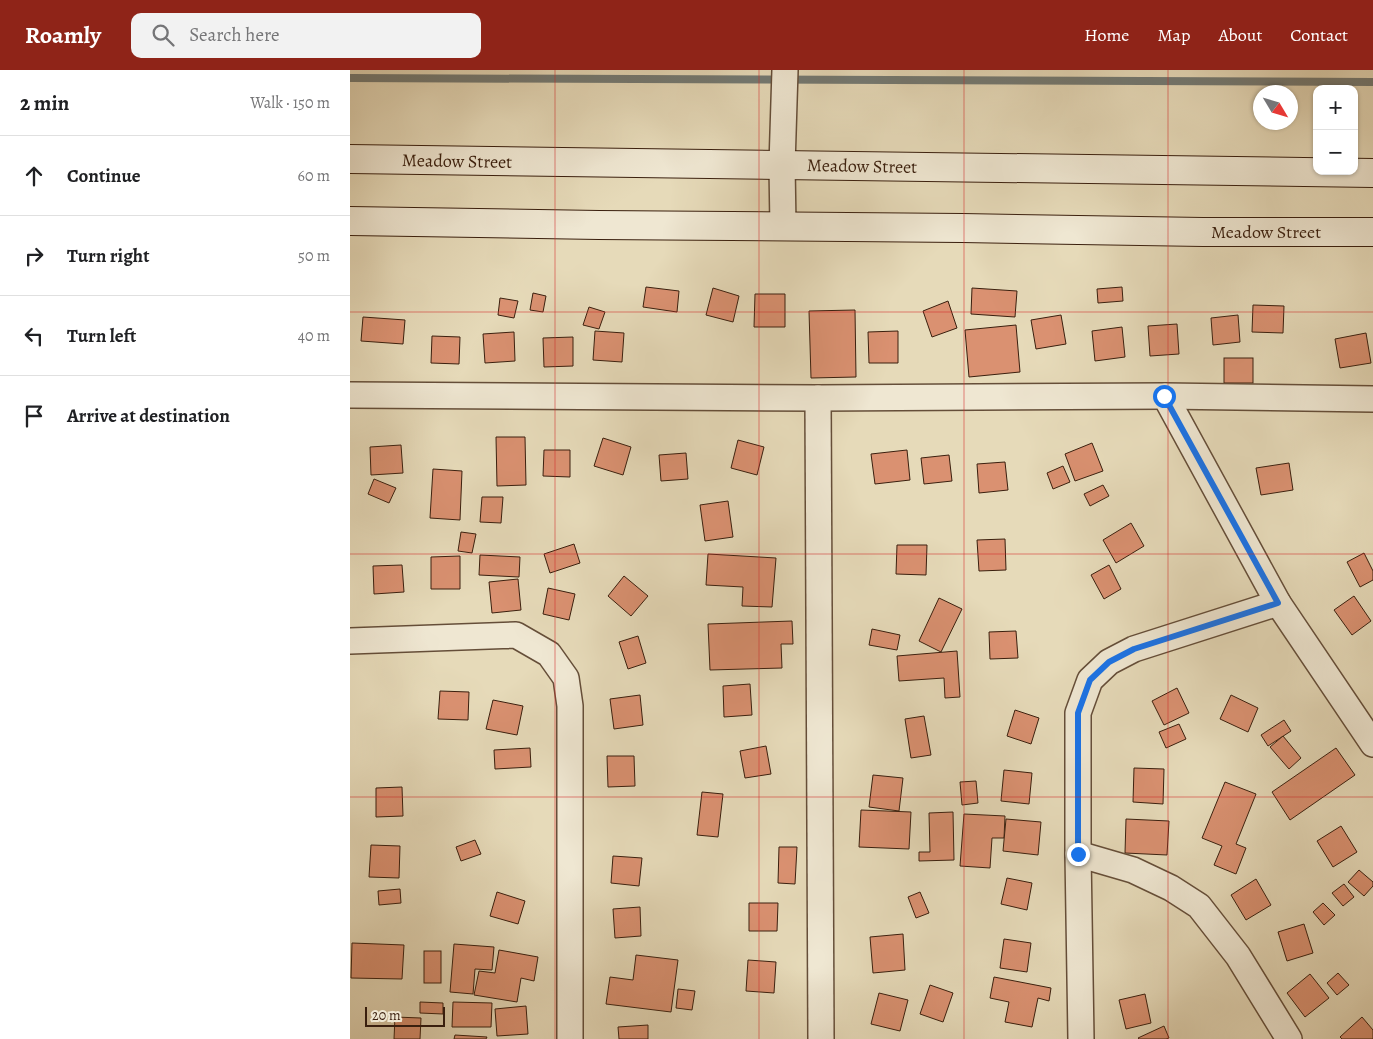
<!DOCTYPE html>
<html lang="en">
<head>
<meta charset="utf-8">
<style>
  :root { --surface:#fff; --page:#f2f2f2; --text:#202124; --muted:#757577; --line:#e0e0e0; --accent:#8f2418 }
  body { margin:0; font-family:Alegreya,serif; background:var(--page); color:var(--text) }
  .controls { position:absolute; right:15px; top:15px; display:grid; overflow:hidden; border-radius:10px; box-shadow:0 1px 4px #0004 }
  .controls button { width:45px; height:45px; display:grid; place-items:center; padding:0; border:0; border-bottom:1px solid var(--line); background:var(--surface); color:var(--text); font:25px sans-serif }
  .compass { position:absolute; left:903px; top:15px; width:45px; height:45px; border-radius:50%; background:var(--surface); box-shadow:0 1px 4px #0004; rotate:128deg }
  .scale { position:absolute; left:15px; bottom:12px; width:80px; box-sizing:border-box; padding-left:5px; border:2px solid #3a1f0e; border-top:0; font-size:14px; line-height:18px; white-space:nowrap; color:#3a1f0e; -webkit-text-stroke:4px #efe7d2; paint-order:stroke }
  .stop { position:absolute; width:15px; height:15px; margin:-11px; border:4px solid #1a73e8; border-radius:50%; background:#fff }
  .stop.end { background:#1a73e8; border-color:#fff; box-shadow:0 1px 5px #0008 }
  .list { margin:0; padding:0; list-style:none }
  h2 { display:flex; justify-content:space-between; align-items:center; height:65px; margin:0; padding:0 20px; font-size:21px }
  h2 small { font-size:16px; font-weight:400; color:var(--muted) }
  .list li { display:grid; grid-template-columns:32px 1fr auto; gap:15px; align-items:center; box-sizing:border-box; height:80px; padding:0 20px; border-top:1px solid var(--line) }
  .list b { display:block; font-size:19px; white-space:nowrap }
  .list em { font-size:16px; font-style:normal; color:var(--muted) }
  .icon { flex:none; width:28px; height:28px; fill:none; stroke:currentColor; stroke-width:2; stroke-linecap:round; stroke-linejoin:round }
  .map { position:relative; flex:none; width:1023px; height:969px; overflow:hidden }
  header { display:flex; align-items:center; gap:30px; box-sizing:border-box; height:70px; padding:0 25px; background:var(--accent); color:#fff }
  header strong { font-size:24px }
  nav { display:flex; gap:28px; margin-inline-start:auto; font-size:18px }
  .search { width:350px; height:45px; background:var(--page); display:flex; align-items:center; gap:12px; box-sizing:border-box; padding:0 18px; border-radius:10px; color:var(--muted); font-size:19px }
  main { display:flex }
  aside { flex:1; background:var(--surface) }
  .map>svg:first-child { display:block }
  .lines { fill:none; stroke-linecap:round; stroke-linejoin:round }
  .stream { stroke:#747b75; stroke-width:8 }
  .building { fill:#da9171; stroke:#3a1f0e }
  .street-casing { stroke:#654e39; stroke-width:28 }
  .secondary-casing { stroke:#3a1f0e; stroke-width:30 }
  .street { stroke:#efe7d2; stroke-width:25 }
  .secondary { stroke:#efe7d2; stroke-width:28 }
  .route { stroke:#1a73e8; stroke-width:6 }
  .grid { fill:none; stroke:#d62828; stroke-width:1; stroke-opacity:0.55 }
  .labels { text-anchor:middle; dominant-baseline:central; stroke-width:4; stroke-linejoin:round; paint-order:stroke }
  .street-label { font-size:18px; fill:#3a1f0e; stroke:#efe7d2 }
</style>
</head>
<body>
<header>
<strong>Roamly</strong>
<div class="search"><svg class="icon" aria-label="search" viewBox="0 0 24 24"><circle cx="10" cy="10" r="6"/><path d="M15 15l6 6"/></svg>Search here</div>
<nav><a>Home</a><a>Map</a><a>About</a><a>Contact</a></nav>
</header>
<main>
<aside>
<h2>2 min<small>Walk · 150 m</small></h2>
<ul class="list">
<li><svg class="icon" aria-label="ahead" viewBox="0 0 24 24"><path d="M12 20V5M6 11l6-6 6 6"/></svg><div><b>Continue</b></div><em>60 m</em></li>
<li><svg class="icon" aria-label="right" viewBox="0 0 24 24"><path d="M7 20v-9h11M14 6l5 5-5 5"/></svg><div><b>Turn right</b></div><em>50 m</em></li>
<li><svg class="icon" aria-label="left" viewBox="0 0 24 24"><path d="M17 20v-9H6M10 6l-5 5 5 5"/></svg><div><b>Turn left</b></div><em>40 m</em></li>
<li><svg class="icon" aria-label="arrive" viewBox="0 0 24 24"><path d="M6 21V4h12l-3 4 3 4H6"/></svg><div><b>Arrive at destination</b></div></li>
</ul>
</aside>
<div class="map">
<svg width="1023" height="969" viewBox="0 0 1023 969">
  <rect width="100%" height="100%" fill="#e6dab9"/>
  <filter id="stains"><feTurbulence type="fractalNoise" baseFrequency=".004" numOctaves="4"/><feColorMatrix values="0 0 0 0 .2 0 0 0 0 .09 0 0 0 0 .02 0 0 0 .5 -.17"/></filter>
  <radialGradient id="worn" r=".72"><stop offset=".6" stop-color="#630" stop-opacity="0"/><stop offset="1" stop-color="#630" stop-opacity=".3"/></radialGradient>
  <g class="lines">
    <path class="stream" d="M0 8 1023 12"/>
  </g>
  <g class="building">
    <path d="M296 217 329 221 327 242 293 237Z"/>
    <path d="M772 217 773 231 748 233 747 219Z"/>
    <path d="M363 218 389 226 383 252 356 245Z"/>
    <path d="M622 218 667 221 665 247 621 244Z"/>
    <path d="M183 223 196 226 193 242 180 240Z"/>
    <path d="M405 224H435V257H404Z"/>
    <path d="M150 228 168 231 164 248 148 245Z"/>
    <path d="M598 231 607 258 582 267 573 241Z"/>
    <path d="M903 235 934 236 933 263 902 262Z"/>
    <path d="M239 237 255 242 249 259 233 255Z"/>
    <path d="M505 240 506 307 461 308 459 241Z"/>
    <path d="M711 245 716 274 686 279 681 250Z"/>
    <path d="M888 245 890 272 863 275 861 248Z"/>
    <path d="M13 247 55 250 53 274 11 271Z"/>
    <path d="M827 254 829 284 800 286 798 256Z"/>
    <path d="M666 255 670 302 619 307 615 260Z"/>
    <path d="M772 257 775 287 745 291 742 261Z"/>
    <path d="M245 261 274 263 272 292 243 290Z"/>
    <path d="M548 261V293H519L518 262Z"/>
    <path d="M164 262 165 291 135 293 133 264Z"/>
    <path d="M1016 263 1021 293 990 298 985 269Z"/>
    <path d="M82 266 110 267 109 294 81 293Z"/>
    <path d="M223 267V296L194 297 193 268Z"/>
    <rect x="874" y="288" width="29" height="25"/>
    <path d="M146 367H175L176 415 147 416Z"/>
    <path d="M253 368 281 377 273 405 244 396Z"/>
    <path d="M388 370 414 377 407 405 381 398Z"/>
    <path d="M742 373 753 401 725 411 715 384Z"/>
    <path d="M51 375 53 403 21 405 20 377Z"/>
    <path d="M194 380H220V407L193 406Z"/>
    <path d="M557 380 560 410 525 414 521 384Z"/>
    <path d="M336 383 338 409 311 411 309 385Z"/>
    <path d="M599 385 602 411 574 414 571 388Z"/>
    <path d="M655 392 658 420 629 423 627 394Z"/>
    <path d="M939 393 943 420 911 425 906 398Z"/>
    <path d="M713 396 720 412 703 419 697 403Z"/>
    <path d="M83 399 112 401 110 450 80 448Z"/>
    <path d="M24 409 46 418 39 433 18 424Z"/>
    <path d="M753 415 759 426 740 436 734 424Z"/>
    <path d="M132 427H153L151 453 130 452Z"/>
    <path d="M378 431 383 467 355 471 350 435Z"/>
    <path d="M781 453 794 476 766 493 753 470Z"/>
    <path d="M111 462 126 464 122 483 108 481Z"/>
    <path d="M655 469 656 500 629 501 627 470Z"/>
    <path d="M224 474 230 493 200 503 194 484Z"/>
    <path d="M547 475H577L576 505 546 504Z"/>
    <path d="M1014 483 1023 501V510L1010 517 997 492Z"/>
    <path d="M358 484 426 488 422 537 392 536 393 517 356 515Z"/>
    <path d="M130 485 170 487 169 507 129 505Z"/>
    <path d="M110 486V519H81V487Z"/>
    <path d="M52 495 54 522 24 524 23 496Z"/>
    <path d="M759 495 771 519 754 529 741 505Z"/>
    <path d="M274 506 298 526 281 546 258 526Z"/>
    <path d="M168 509 171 540 142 543 139 512Z"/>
    <path d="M198 518 225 524 219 550 193 544Z"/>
    <path d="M1004 526 1021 551 1002 565 984 540Z"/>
    <path d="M589 528 612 539 591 582 569 571Z"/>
    <path d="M442 551 443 574H431L432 598 360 600 358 554Z"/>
    <path d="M522 559 550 565 547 580 519 575Z"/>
    <path d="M666 561 668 588 640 589 639 562Z"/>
    <path d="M288 566 296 593 278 599 269 572Z"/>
    <path d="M607 581 610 627 595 628 594 608 549 611 547 586Z"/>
    <path d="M400 614 402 645 374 647 373 616Z"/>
    <path d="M827 618 839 643 814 655 802 631Z"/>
    <path d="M90 621 119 622 118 650 88 649Z"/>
    <path d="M290 625 293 655 264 659 260 629Z"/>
    <path d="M881 625 908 638 898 662 870 649Z"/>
    <path d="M143 630 173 636 167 665 136 659Z"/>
    <path d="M665 640 689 648 681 674 657 666Z"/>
    <path d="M574 646 581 685 561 688 555 649Z"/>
    <path d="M934 650 941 661 918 676 911 665Z"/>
    <path d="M829 654 836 669 816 678 809 662Z"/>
    <path d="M933 666 951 688 939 699 920 677Z"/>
    <path d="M416 676 421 704 395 708 390 681Z"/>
    <path d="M180 678 181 697 145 699 144 680Z"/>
    <path d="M986 678 1005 705 940 750 922 722Z"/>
    <path d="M257 686H284L285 716 258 717Z"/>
    <path d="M784 698 814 699 813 734 783 732Z"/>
    <path d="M654 700 682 703 679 734 651 731Z"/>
    <path d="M523 705 553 708 549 741 519 737Z"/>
    <path d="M626 711 628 733 612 735 610 712Z"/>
    <path d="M875 712 906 724 886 774 896 778 886 804 864 795 872 776 852 768Z"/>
    <path d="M52 717 53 746 26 747V718Z"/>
    <path d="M352 722 373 724 368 767 347 765Z"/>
    <path d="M511 740 561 742 559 779 509 777Z"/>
    <path d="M603 742 604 790 569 791V782H580L579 743Z"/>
    <path d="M614 744 655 746 654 768H642L640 798 610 796Z"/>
    <path d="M656 749 691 752 688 785 653 781Z"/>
    <path d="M776 749 819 751 817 785 775 783Z"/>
    <path d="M991 756 1007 782 983 797 967 771Z"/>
    <path d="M125 770 131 784 111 791 106 777Z"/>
    <path d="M21 775 50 776 49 808 19 807Z"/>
    <path d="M429 777H447L445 814 428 813Z"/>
    <path d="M263 786 292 788 289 816 261 813Z"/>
    <path d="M1009 800 1023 812V816L1014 826 998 812Z"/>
    <path d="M657 808 682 813 677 840 651 834Z"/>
    <path d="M906 809 921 835 896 850 881 825Z"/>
    <path d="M994 814 1004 827 993 836 982 823Z"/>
    <path d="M50 819 51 833 29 835 28 821Z"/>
    <path d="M147 822 175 831 168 854 140 846Z"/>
    <path d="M570 822 579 843 566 848 558 827Z"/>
    <path d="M399 833H428L427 861H399Z"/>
    <path d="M973 833 985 845 974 855 963 842Z"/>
    <path d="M290 837 291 866 265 868 263 839Z"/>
    <path d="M954 854 963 883 937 891 928 862Z"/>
    <path d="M553 864 555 900 523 903 520 867Z"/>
    <path d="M654 869 681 873 677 902 650 898Z"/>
    <path d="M2 873 54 875 52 909 1 908Z"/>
    <path d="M104 874 144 877 142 900 125 899 123 924 100 922Z"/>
    <path d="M149 880 188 887 184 911 171 908 167 932 124 925 129 901 145 903Z"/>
    <rect x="74" y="881" width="17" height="32"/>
    <path d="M286 885 328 890 321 942 256 934 260 907 283 910Z"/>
    <path d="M398 890 426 892 424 923 396 921Z"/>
    <path d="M988 903 999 915 987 925 977 913Z"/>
    <path d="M960 904 979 928 955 947 937 923Z"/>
    <path d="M644 907 701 918 699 931 688 928 682 957 655 952 659 932 640 928Z"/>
    <path d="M580 915 603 923 593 952 570 944Z"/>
    <path d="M328 919 345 921 342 940 326 938Z"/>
    <path d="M529 923 558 930 550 961 521 954Z"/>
    <path d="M795 924 801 953 776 959 769 930Z"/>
    <path d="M70 932 93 933V944L70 943Z"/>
    <path d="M103 932 142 933 141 957H102Z"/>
    <path d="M176 936 178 964 147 966 145 939Z"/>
    <path d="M45 947 71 948 70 969H44Z"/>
    <path d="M1012 947 1023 960V969H992L990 967Z"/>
    <path d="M298 955V969H269L268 957Z"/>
    <path d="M814 956 819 968 816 969H789L788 968Z"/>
    <path d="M105 965 137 967 136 969H104Z"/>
  </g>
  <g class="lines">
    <defs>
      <g id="street">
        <path d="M433 157 432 95 435 0"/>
        <path d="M0 325 468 328 815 326 1023 329"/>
        <path d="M815 326 928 533 1023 674"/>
        <path d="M468 328 471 969"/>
        <path d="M0 571 166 565 199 584 216 608 220 636V969"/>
        <path d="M728 784 783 800 821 818 849 836 888 886 939 969"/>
        <path d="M731 969 728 784V643L740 610 759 592 784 579 928 533"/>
      </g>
      <g id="secondary">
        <path d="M0 89 1023 103"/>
        <path d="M0 151 249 155 612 158 853 162H1023"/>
      </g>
    </defs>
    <use href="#street" class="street-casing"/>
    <use href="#secondary" class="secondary-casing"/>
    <use href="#street" class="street"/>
    <use href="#secondary" class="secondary"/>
  </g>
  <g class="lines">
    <path class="route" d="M728 784V643L740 610 759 592 784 579 928 533 814 326"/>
  </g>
  <path class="grid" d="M205 0V969M409 0V969M614 0V969M818 0V969M0 242H1023M0 484H1023M0 727H1023"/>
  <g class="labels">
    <g class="street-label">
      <text transform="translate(107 91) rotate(1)">Meadow Street</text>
      <text transform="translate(512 96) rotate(1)">Meadow Street</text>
      <text x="916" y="162">Meadow Street</text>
    </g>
  </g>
  <rect width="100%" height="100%" filter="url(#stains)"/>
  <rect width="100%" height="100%" fill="url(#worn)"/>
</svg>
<div class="controls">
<button>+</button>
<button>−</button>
</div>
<svg class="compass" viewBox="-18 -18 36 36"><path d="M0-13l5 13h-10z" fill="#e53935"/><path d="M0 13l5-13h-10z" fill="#757577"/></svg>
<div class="scale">20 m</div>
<div class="stop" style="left:814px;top:326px"></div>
<div class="stop end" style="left:728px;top:784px"></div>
</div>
</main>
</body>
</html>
